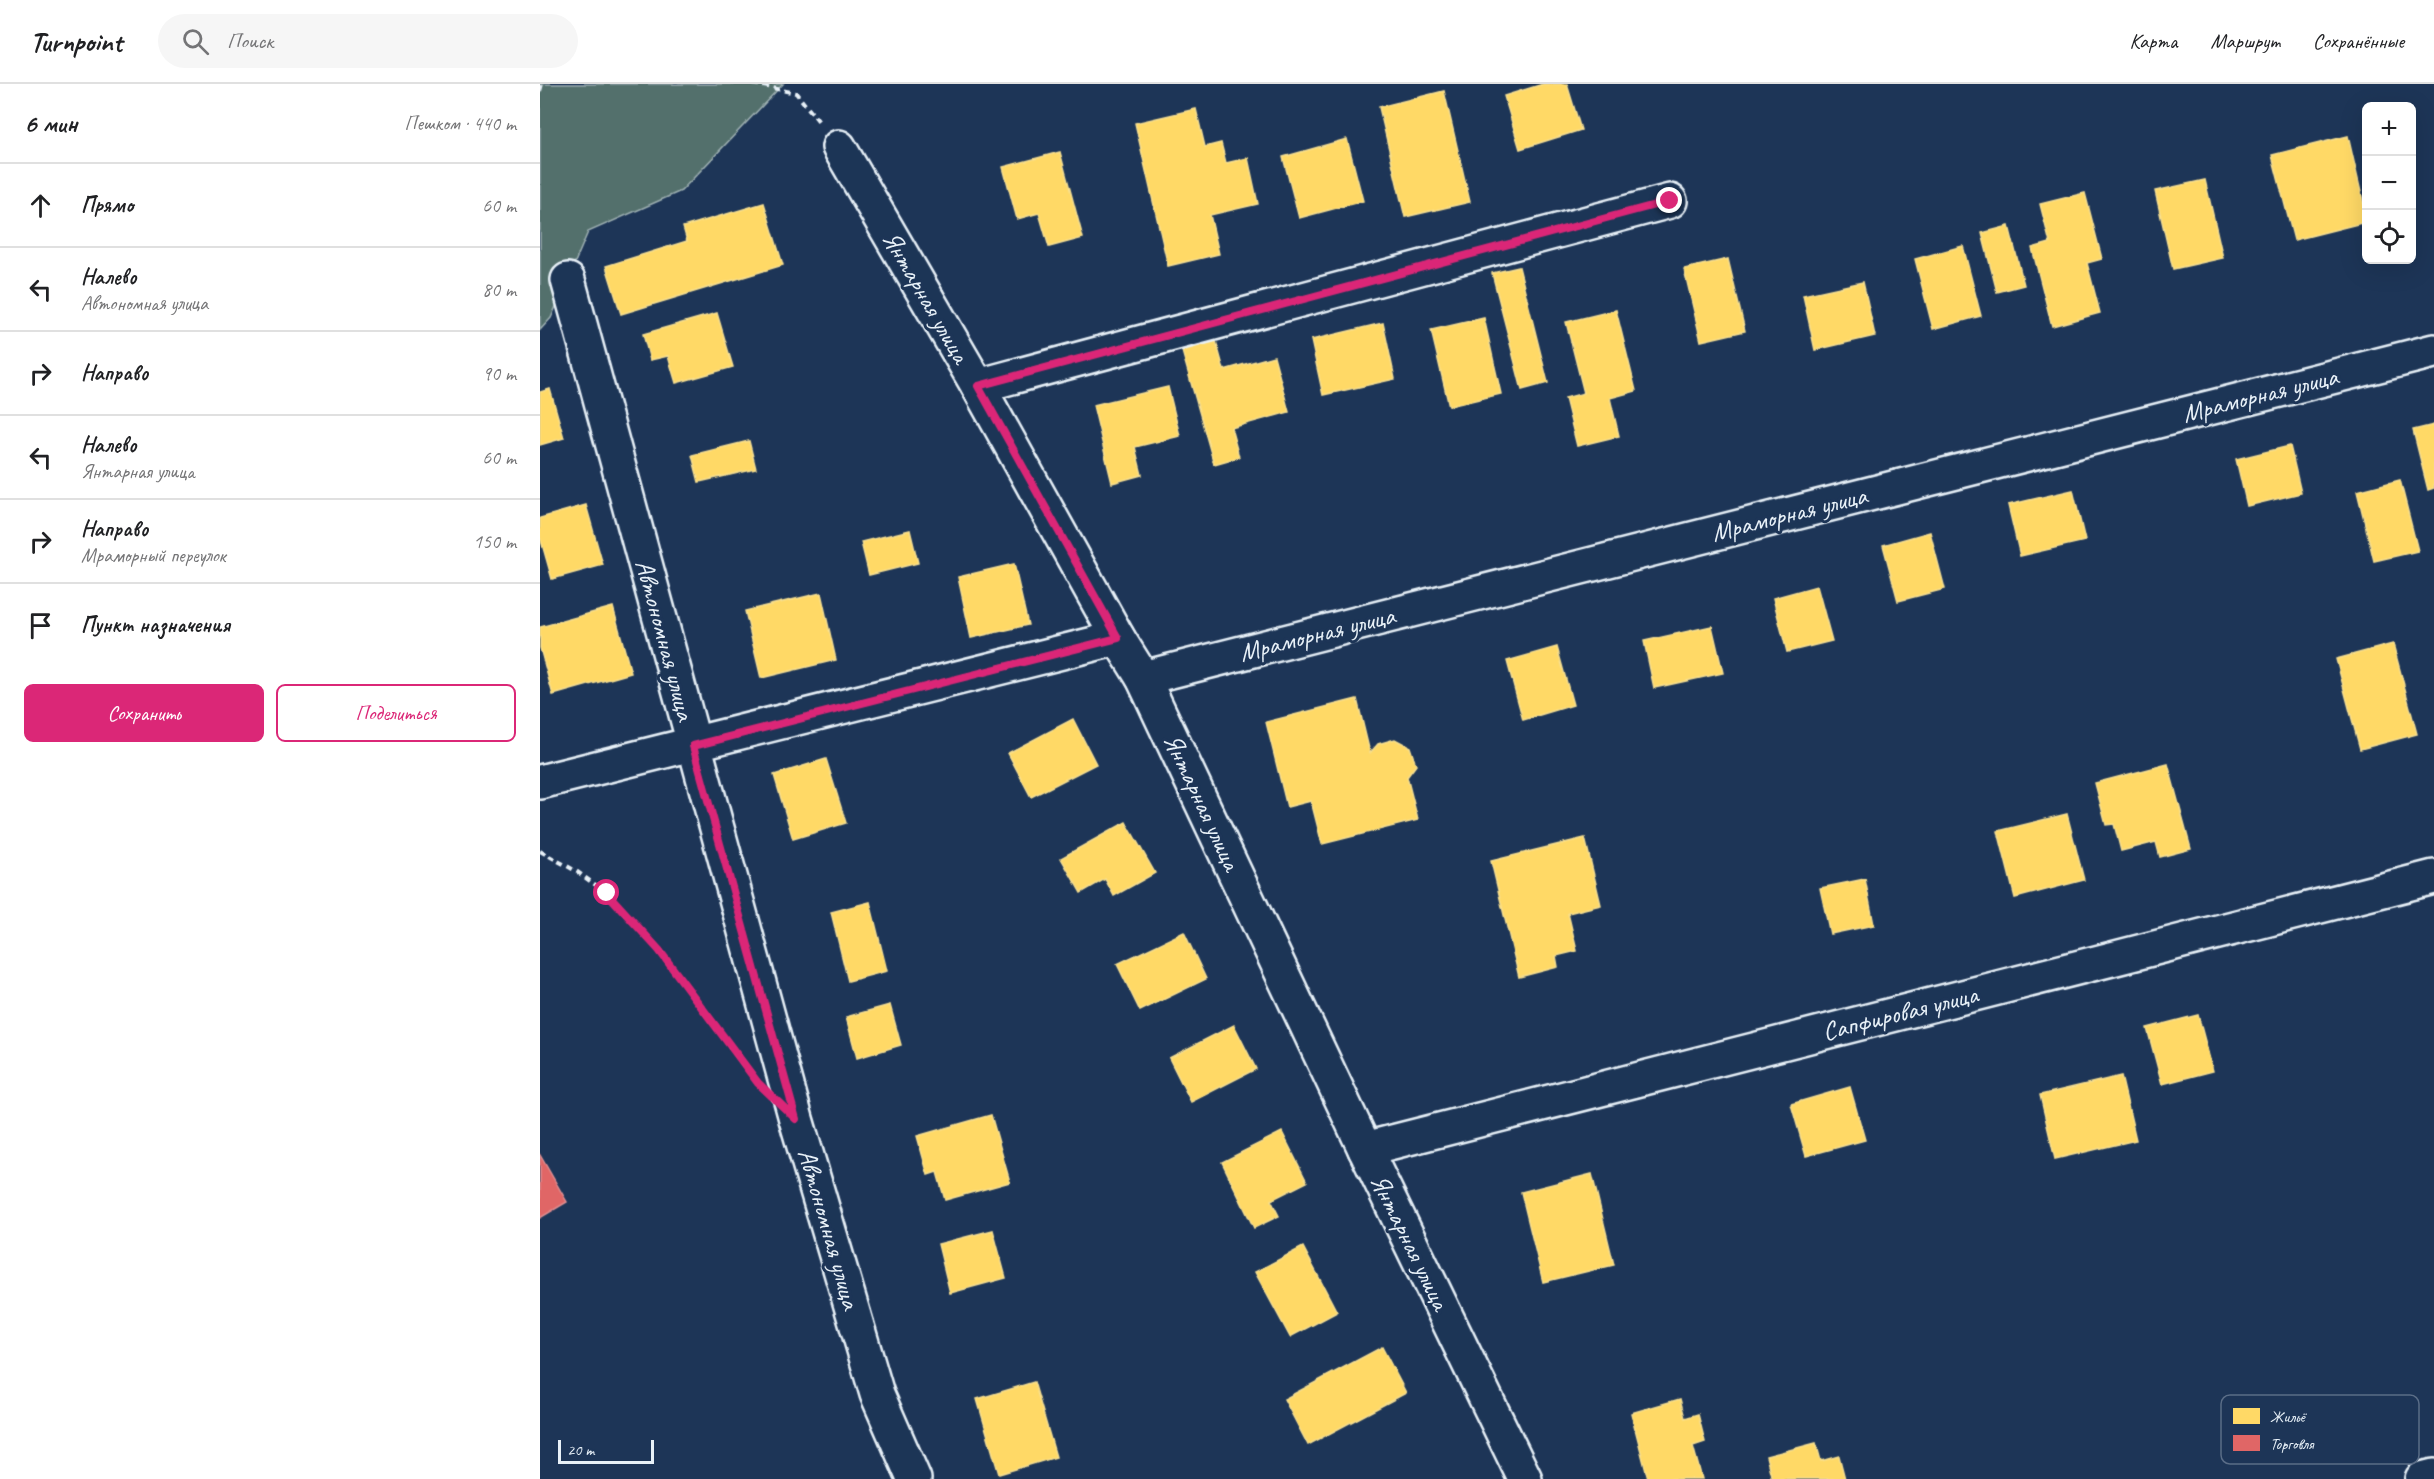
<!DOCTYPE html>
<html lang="ru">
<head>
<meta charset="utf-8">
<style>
  :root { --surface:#fff; --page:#f6f6f6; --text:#202124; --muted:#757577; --line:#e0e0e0; --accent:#db2777 }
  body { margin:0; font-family:Caveat,sans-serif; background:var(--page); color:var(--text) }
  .controls { position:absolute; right:18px; top:18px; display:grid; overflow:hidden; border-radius:9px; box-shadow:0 6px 24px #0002 }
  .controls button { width:54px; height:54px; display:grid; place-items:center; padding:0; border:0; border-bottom:2px solid var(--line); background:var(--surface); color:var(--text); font:30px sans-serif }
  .scale { position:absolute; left:18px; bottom:15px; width:96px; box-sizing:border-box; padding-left:6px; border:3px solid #e8f1f8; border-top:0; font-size:16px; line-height:21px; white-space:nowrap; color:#e8f1f8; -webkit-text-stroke:4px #1d3557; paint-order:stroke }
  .stop { position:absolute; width:18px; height:18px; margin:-14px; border:4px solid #db2777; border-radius:50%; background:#fff }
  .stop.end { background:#db2777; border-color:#fff; box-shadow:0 2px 6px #0008 }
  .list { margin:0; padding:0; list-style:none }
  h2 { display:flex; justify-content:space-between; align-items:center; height:78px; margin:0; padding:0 24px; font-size:26px }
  h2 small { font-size:20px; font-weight:400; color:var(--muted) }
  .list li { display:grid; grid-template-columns:39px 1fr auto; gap:18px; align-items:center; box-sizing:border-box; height:84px; padding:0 24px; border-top:2px solid var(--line) }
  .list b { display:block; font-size:22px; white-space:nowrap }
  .list p { margin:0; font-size:20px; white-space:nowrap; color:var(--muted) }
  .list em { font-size:20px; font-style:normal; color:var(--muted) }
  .actions { display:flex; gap:12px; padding:18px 24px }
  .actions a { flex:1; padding:14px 0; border:2px solid var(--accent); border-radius:9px; text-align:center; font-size:21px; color:var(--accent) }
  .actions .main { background:var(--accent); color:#fff }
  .icon { flex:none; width:33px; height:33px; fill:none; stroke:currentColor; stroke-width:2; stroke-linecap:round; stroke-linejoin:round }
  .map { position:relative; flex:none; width:1894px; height:1395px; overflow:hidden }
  header { display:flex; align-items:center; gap:36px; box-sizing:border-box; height:84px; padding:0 30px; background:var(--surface); border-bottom:2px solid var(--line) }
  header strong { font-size:28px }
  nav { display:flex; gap:33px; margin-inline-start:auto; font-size:21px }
  .search { width:420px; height:54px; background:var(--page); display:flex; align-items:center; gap:15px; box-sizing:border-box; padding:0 21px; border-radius:33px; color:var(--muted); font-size:22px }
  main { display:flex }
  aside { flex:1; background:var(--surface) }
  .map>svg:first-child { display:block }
  .green { fill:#536f6c; stroke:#9eb0b2; stroke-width:1.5 }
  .homes { fill:#ffd966; stroke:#f8e092; stroke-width:1.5 }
  .shops { fill:#e06666; stroke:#e29092; stroke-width:1.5 }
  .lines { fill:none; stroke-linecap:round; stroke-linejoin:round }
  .minor-casing { stroke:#e8f1f8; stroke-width:38 }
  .path { stroke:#e8f1f8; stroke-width:4; stroke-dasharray:6 4.5; stroke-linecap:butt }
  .minor { stroke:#1d3557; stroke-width:33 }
  .route { stroke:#db2777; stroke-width:8 }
  .labels { text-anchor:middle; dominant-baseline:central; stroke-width:6; stroke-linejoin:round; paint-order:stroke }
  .street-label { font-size:26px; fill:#e8f1f8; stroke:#1d3557 }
  .key { fill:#1d3557; stroke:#5a6d87; stroke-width:1.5 }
  .key-label { font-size:16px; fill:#e8f1f8 }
</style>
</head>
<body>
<header>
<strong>Turnpoint</strong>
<div class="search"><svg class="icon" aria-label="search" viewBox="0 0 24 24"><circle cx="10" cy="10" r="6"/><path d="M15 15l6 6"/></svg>Поиск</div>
<nav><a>Карта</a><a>Маршрут</a><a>Сохранённые</a></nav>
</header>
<main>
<aside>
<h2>6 мин<small>Пешком · 440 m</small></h2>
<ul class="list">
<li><svg class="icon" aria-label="ahead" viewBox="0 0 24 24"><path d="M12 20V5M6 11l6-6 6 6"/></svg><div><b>Прямо</b></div><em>60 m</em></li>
<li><svg class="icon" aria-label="left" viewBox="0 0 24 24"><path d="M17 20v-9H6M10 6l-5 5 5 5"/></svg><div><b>Налево</b><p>Автономная улица</p></div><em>80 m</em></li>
<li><svg class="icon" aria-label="right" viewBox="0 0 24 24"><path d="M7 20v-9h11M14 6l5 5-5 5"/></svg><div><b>Направо</b></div><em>90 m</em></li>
<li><svg class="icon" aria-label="left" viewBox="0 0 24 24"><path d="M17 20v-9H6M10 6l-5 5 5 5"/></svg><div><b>Налево</b><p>Янтарная улица</p></div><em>60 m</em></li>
<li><svg class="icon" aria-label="right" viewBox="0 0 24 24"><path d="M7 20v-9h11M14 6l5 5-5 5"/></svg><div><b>Направо</b><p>Мраморный переулок</p></div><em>150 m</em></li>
<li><svg class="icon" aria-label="arrive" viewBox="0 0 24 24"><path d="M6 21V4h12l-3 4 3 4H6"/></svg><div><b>Пункт назначения</b></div></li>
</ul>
<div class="actions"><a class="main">Сохранить</a><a>Поделиться</a></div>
</aside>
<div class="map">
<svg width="1894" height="1395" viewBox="0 0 1894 1395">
  <rect width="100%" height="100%" fill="#1d3557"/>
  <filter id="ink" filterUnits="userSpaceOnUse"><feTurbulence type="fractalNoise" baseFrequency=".0167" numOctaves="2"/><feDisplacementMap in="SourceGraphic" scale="12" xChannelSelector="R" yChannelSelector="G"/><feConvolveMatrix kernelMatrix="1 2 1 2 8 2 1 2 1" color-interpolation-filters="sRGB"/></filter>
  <g filter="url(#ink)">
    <path class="green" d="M0 0H243L141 107 48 148 11 234 0 246Z"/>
    <g class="homes">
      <path d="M1003 0H1027L1041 46 980 65 964 12Z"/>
      <path d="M904 7 930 118 865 133 839 23Z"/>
      <path d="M656 25 665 63 681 59 686 79 708 74 718 120 670 131 679 170 628 182 595 39Z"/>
      <path d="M1808 52 1826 130V138L1754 156 1732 71Z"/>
      <path d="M807 55 823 117 759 134 743 73Z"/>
      <path d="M520 68 543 154 509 163 499 129 477 135 463 83Z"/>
      <path d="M1665 96 1683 174 1633 185 1615 107Z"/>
      <path d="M1545 109 1562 175 1547 179 1560 229 1512 242 1492 164 1510 159 1500 120Z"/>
      <path d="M224 119 243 181 81 230 66 182 147 157 143 143Z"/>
      <path d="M1469 142 1484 201 1457 208 1442 149Z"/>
      <path d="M1423 162 1441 232 1393 245 1375 175Z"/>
      <path d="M1188 175 1205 247 1161 257 1144 185Z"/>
      <path d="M979 183 1008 299 982 306 952 189Z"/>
      <path d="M1323 198 1335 252 1275 266 1263 211Z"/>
      <path d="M1076 226 1096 307 1070 314 1079 352 1037 362 1025 314 1044 309 1026 238Z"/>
      <path d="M177 229 193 283 136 299 128 272 110 276 103 250Z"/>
      <path d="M944 234 961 310 909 322 891 246Z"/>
      <path d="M843 239 855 295 783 311 771 256Z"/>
      <path d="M676 257 684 286 734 272 749 328 691 344 699 373 674 380 642 267Z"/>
      <path d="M628 303 640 352 595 363 602 391 572 399 553 321Z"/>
      <path d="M10 305 24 354 0 361V308Z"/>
      <path d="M1894 341V404L1888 406 1873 346Z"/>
      <path d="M209 357 216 385 159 398 152 371Z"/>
      <path d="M1750 362 1761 409 1707 422 1696 375Z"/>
      <path d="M1860 396 1878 467 1834 477 1817 407Z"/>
      <path d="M1533 406 1545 457 1480 472 1468 421Z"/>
      <path d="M46 421 63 481 12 495 0 453V434Z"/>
      <path d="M370 446 378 479 329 491 321 458Z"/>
      <path d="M1390 448 1405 505 1358 517 1343 461Z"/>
      <path d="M474 480 488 541 431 554 418 493Z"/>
      <path d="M1277 502 1292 557 1247 568 1233 514Z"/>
      <path d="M281 509 296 576 221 594 205 527Z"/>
      <path d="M73 523 91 589 13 611 0 564V543Z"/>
      <path d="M1172 542 1183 589 1114 604 1104 557Z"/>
      <path d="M1853 560 1877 650 1820 665 1796 575Z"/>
      <path d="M1017 563 1033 621 983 636 967 577Z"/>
      <path d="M817 615 830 669 838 660 855 655 870 663 876 681 867 693 878 736 782 760 771 717 747 723 726 638Z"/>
      <path d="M533 635 556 680 491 713 468 669Z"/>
      <path d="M286 675 306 739 253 755 234 691Z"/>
      <path d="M1628 680 1651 765 1620 773 1616 758 1581 767 1574 740 1566 741 1555 699Z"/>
      <path d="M1527 730 1544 796 1475 814 1458 747Z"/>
      <path d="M586 738 615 789 574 812 565 795 541 809 521 774Z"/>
      <path d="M1045 754 1061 821 1028 829 1037 867 1016 872 1018 883 979 893 951 777Z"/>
      <path d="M1325 795 1334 841 1290 850 1280 804Z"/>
      <path d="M330 818 347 887 308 897 291 828Z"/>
      <path d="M644 848 666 895 600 927 577 880Z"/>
      <path d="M350 921 361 961 317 974 306 933Z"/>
      <path d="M1658 931 1673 987 1622 1000 1607 944Z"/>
      <path d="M694 941 716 985 651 1018 629 974Z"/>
      <path d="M1581 992 1596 1056 1515 1075 1500 1011Z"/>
      <path d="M1310 1003 1325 1056 1266 1072 1251 1020Z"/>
      <path d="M451 1031 470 1098 405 1116 397 1088 388 1091 377 1052Z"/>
      <path d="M742 1048 767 1098 731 1116 739 1132 714 1144 682 1078Z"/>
      <path d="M1052 1090 1074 1181 1003 1198 981 1108Z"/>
      <path d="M453 1146 466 1194 410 1209 398 1160Z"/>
      <path d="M763 1163 797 1228 750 1253 715 1188Z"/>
      <path d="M842 1263 866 1309 768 1361 744 1315Z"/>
      <path d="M494 1298 516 1373 459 1390 437 1315Z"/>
      <path d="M1140 1315 1145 1334 1158 1330 1165 1358 1153 1362 1162 1395H1108L1091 1329Z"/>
      <path d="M1276 1359 1281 1377 1299 1372 1305 1395H1232L1226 1372Z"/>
    </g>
    <path class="shops" d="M0 1071 27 1118 0 1134Z"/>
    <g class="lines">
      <defs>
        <g id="minor">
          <path d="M299 63 438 302 578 554 603 594 825 1065 985 1395"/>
          <path d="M28 196 256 1035 337 1310 374 1395"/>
          <path d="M438 302 1130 117"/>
          <path d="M603 594 1894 267"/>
          <path d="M0 698 578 554"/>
          <path d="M825 1065 1894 793"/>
          <path d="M1882 1395 1894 1392"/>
        </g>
      </defs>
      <use href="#minor" class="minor-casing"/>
      <g class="path">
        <path d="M213 0 256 9 280 39"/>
        <path d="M0 7 2 0"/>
        <path d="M0 767 36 787 67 809 119 866 207 985"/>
      </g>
      <use href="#minor" class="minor"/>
    </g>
  </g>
  <g class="lines" filter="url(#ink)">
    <path class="route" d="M67 809 119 866 218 999 256 1035 153 662 578 554 438 302 1130 117"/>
  </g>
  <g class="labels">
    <g class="street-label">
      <text transform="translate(386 213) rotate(60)">Янтарная улица</text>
      <text transform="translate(1720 311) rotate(-14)">Мраморная улица</text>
      <text transform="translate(1249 430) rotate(-14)">Мраморная улица</text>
      <text transform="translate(777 550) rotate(-14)">Мраморная улица</text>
      <text transform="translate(125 556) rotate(75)">Автономная улица</text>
      <text transform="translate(662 718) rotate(65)">Янтарная улица</text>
      <text transform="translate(1360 929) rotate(-14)">Сапфировая улица</text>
      <text transform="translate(289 1145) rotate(74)">Автономная улица</text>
      <text transform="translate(870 1158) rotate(64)">Янтарная улица</text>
    </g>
  </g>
  <rect x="1681" y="1311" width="198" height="69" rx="9" class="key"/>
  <rect x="1693" y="1324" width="27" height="16" fill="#ffd966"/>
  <rect x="1693" y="1351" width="27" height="16" fill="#e06666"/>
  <g class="key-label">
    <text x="1730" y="1338">Жильё</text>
    <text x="1730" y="1365">Торговля</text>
  </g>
</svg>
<div class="controls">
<button>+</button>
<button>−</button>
<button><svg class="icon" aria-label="locate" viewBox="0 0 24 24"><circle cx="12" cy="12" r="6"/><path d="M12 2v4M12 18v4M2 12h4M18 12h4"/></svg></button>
</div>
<div class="scale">20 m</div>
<div class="stop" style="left:67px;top:809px"></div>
<div class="stop end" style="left:1130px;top:117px"></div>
</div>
</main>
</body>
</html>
